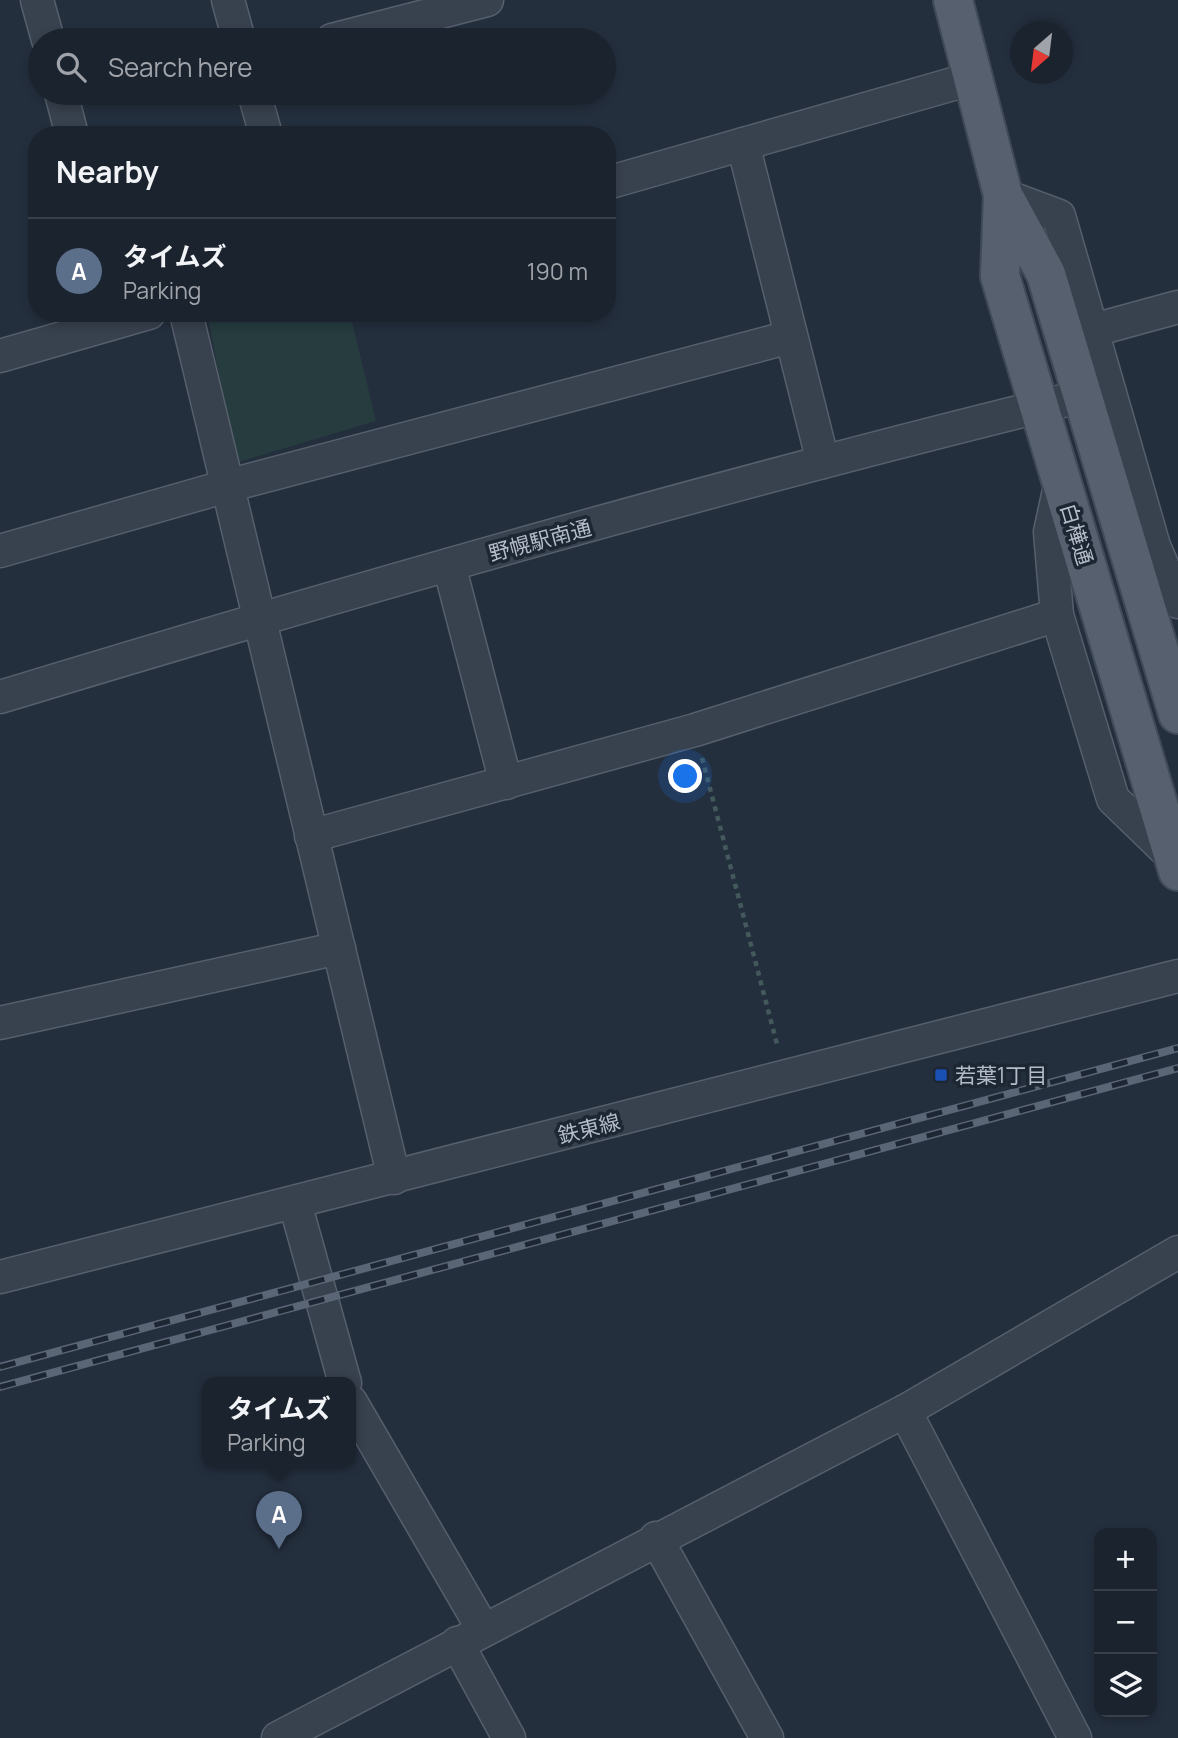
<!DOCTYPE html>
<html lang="en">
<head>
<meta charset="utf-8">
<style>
  :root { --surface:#1b232e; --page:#282f3a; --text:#f1f3f6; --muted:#a0a4aa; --line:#39404a; --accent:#2563eb }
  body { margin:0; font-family:Manrope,"Noto Sans JP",sans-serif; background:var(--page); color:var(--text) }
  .controls { position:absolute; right:21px; bottom:21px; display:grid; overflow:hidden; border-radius:14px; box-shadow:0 4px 10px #0003 }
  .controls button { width:63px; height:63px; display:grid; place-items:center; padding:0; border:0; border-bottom:2px solid var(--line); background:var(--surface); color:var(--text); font:35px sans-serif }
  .compass { position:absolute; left:1010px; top:21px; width:63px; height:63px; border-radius:50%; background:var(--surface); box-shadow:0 4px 10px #0003; rotate:208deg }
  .you { position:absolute; left:686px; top:777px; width:24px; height:24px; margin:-18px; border:5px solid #fff; border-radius:50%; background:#1a73e8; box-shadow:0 0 0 10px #1a73e833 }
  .badge { display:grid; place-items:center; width:46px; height:46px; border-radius:50%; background:var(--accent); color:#fff; font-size:23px; font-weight:700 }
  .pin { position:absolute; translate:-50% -58px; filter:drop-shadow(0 2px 4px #0008) }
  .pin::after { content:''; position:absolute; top:37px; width:24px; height:21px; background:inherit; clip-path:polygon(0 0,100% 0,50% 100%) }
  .popup { position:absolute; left:202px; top:1377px; width:154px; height:91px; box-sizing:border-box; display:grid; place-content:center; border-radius:14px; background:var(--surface); filter:drop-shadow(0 2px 5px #0005); font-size:23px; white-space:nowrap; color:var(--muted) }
  .popup b { font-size:26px; color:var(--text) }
  .popup::after { content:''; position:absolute; left:50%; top:100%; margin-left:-14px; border:14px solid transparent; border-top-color:var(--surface) }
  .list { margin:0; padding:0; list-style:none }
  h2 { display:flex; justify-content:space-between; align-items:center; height:91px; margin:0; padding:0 28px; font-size:30px }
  h2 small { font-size:23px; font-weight:400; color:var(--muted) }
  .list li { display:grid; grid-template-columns:46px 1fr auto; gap:21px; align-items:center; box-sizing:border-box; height:105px; padding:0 28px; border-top:2px solid var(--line) }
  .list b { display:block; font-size:26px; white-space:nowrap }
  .list p { margin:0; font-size:23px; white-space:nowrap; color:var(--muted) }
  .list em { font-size:23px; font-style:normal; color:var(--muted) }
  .icon { flex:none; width:38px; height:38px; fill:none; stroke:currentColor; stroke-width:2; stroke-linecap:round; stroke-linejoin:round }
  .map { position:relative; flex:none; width:1178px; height:1738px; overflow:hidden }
  .search { position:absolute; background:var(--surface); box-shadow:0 4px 10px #0003; left:28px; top:28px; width:588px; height:77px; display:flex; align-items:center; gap:18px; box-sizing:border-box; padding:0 24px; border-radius:38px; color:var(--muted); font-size:26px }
  .panel { position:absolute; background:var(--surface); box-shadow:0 4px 10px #0003; left:28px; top:126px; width:588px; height:196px; border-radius:28px }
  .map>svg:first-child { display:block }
  .green { fill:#263c3f }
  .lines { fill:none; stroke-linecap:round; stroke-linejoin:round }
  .minor-casing { stroke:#565f6c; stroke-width:35 }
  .major-casing { stroke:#414a57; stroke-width:42 }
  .path { stroke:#44595c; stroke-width:4.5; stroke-dasharray:5 5; stroke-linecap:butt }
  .minor { stroke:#38414e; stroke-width:32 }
  .major { stroke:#56606e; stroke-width:38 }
  .rail-casing { stroke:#5a6575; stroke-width:8 }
  .rail { stroke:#1d2633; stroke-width:5; stroke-dasharray:16; stroke-linecap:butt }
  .transit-dot { fill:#1a4fb4; stroke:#1d2633; stroke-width:2.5 }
  .labels { text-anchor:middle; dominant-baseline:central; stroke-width:7; stroke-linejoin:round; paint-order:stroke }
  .street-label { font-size:21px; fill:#b4bcc9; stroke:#1d2633 }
  .poi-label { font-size:21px; fill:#b4bcc9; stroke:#1d2633; text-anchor:start }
</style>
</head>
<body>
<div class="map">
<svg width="1178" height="1738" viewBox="0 0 1178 1738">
  <rect width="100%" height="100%" fill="#242f3e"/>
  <path class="green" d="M218 313H350L376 421 235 463 208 316Z"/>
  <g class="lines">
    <defs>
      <g id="minor">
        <path d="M37 0 48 40"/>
        <path d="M228 0 239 40"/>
        <path d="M332 40 487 0"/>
        <path d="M61 93 72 135"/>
        <path d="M254 93 266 135"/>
        <path d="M743 144 823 462"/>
        <path d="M607 183 974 78"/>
        <path d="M1003 195 1059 216 1154 546 1178 602"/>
        <path d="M186 313 394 1178"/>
        <path d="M1094 330 1178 307"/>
        <path d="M0 356 149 313"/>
        <path d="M1061 481 1050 532 1057 615 1113 799 1175 859"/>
        <path d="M0 551 227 486 790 337"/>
        <path d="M449 565 506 783"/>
        <path d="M0 697C358 588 719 485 1083 396"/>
        <path d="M311 836 695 730 1057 615"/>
        <path d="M0 1023 339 948"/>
        <path d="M295 1203 345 1383"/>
        <path d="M0 1277 1178 976"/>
        <path d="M351 1402 483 1629"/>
        <path d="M905 1411 1075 1738"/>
        <path d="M656 1538 767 1738"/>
        <path d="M457 1643 509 1738"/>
        <path d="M278 1738 905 1411 1178 1252"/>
      </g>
      <g id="major">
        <path d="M953 0 1003 195 1046 274 1178 714"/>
        <path d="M1003 195 1000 276 1178 871"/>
      </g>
    </defs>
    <use href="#minor" class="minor-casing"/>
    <use href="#major" class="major-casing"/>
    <path class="path" d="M702 758 778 1048"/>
    <use href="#minor" class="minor"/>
    <use href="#major" class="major"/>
    <defs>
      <g id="rail">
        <path d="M0 1367 1178 1048"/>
        <path d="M0 1387 1178 1068"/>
      </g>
    </defs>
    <use href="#rail" class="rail-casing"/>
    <use href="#rail" class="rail"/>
  </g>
  <rect class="transit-dot" x="934" y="1068" width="14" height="14" rx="3.5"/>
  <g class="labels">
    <g class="street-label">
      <text transform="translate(1077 534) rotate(73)">白樺通</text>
      <text transform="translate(540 540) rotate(-15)">野幌駅南通</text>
      <text transform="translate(589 1128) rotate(-14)">鉄東線</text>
    </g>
    <g class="poi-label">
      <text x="955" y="1075">若葉1丁目</text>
    </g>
  </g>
</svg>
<div class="controls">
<button>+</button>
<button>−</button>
<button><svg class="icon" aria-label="layers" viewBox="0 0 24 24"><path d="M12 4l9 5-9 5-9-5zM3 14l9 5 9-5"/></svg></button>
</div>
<svg class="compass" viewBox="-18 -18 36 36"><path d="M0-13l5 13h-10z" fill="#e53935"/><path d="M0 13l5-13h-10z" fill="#a0a4aa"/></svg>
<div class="you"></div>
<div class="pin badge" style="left:279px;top:1549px;background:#5c6f8a">A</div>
<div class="popup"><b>タイムズ</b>Parking</div>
<div class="search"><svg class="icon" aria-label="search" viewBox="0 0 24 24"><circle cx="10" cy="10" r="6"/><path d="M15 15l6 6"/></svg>Search here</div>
<section class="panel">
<h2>Nearby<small></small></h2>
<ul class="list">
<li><span class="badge" style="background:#5c6f8a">A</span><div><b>タイムズ</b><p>Parking</p></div><em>190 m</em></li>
</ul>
</section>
</div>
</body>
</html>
